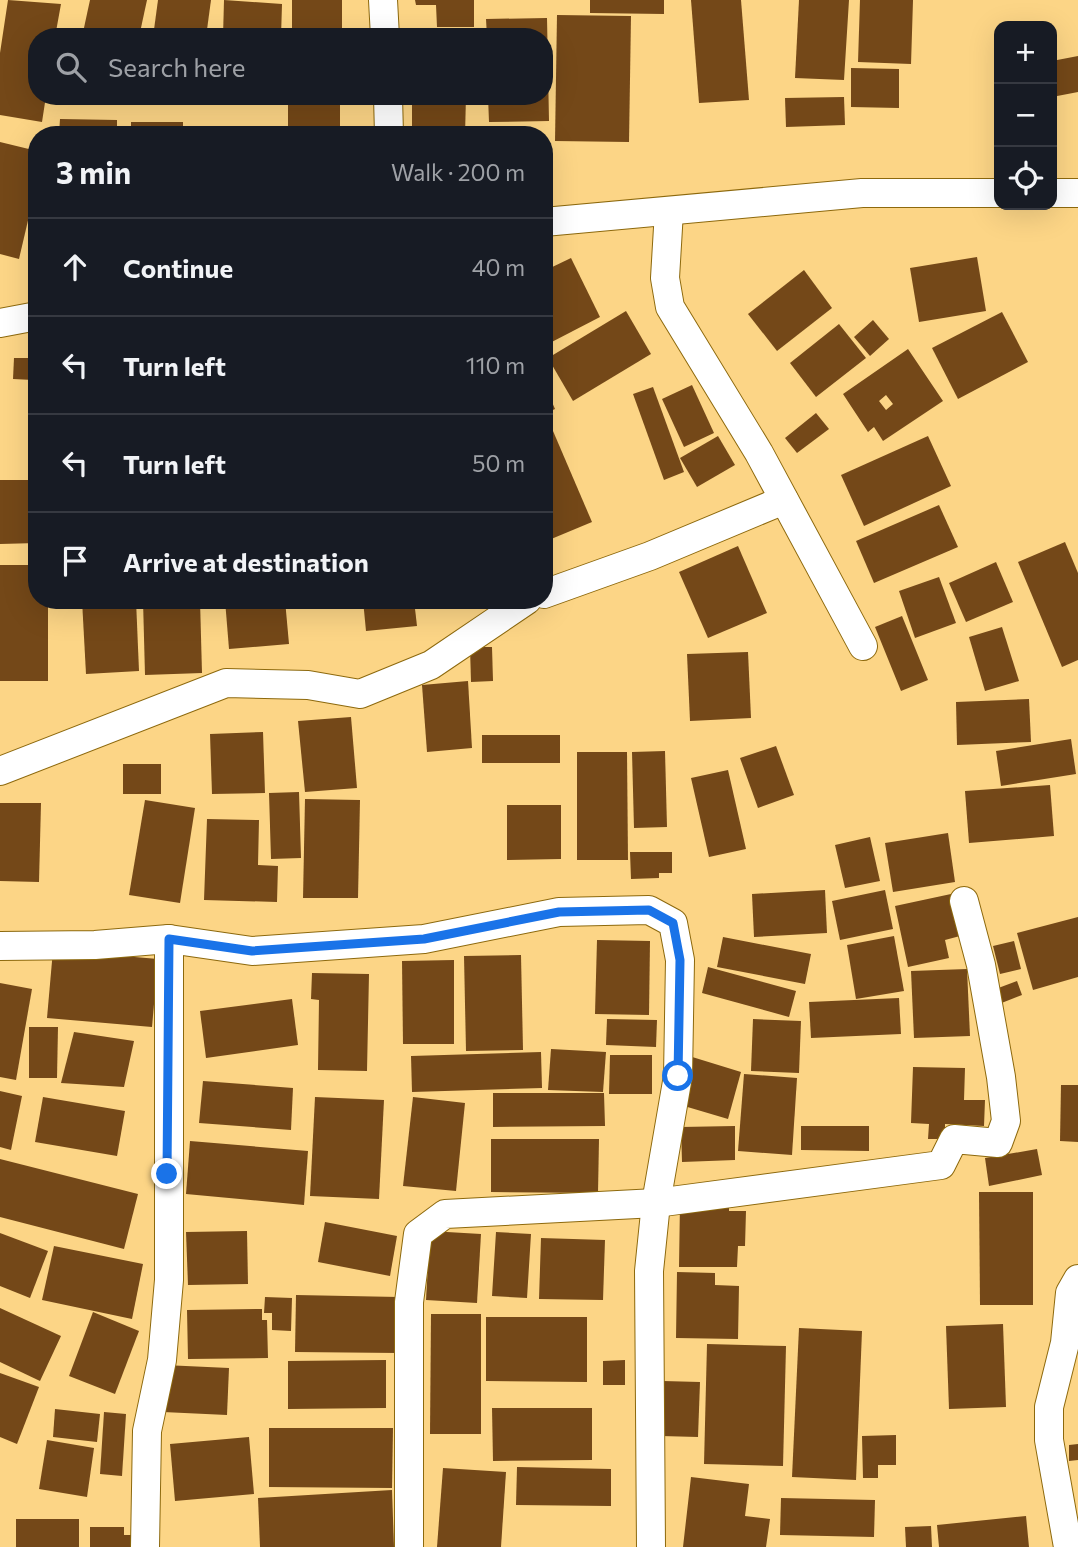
<!DOCTYPE html>
<html lang="en">
<head>
<meta charset="utf-8">
<style>
  :root { --surface:#171b24; --page:#20242c; --text:#f1f3f6; --muted:#9ea1a6; --line:#363941 }
  body { margin:0; font-family:Commissioner,sans-serif; background:var(--page); color:var(--text) }
  .controls { position:absolute; right:21px; top:21px; display:grid; overflow:hidden; border-radius:14px; box-shadow:0 7px 28px #0002 }
  .controls button { width:63px; height:63px; display:grid; place-items:center; padding:0; border:0; border-bottom:2px solid var(--line); background:var(--surface); color:var(--text); font:35px sans-serif }
  .stop { position:absolute; width:21px; height:21px; margin:-16px; border:5px solid #1a73e8; border-radius:50%; background:#fff }
  .stop.end { background:#1a73e8; border-color:#fff; box-shadow:0 2px 7px #0008 }
  .list { margin:0; padding:0; list-style:none }
  h2 { display:flex; justify-content:space-between; align-items:center; height:91px; margin:0; padding:0 28px; font-size:30px }
  h2 small { font-size:23px; font-weight:400; color:var(--muted) }
  .list li { display:grid; grid-template-columns:46px 1fr auto; gap:21px; align-items:center; box-sizing:border-box; height:98px; padding:0 28px; border-top:2px solid var(--line) }
  .list b { display:block; font-size:26px; white-space:nowrap }
  .list em { font-size:23px; font-style:normal; color:var(--muted) }
  .icon { flex:none; width:38px; height:38px; fill:none; stroke:currentColor; stroke-width:2; stroke-linecap:round; stroke-linejoin:round }
  .map { position:relative; flex:none; width:1078px; height:1547px; overflow:hidden }
  .search { position:absolute; background:var(--surface); box-shadow:0 7px 28px #0002; left:28px; top:28px; width:525px; height:77px; display:flex; align-items:center; gap:18px; box-sizing:border-box; padding:0 24px; border-radius:28px; color:var(--muted); font-size:26px }
  .panel { position:absolute; background:var(--surface); box-shadow:0 7px 28px #0002; left:28px; top:126px; width:525px; height:483px; border-radius:28px }
  .map>svg:first-child { display:block }
  .building { fill:#744818; fill-rule:evenodd }
  .lines { fill:none; stroke-linecap:round; stroke-linejoin:round }
  .street-casing { stroke:#8d690d; stroke-width:30 }
  .street { stroke:#fff; stroke-width:28 }
  .route { stroke:#1a73e8; stroke-width:9 }
</style>
</head>
<body>
<div class="map">
<svg width="1078" height="1547" viewBox="0 0 1078 1547">
  <rect width="100%" height="100%" fill="#fcd586"/>
  <g class="building">
    <path d="M8 0 61 4 55 37H37V96H46L42 122 0 115V53Z"/>
    <path d="M90 0H147L139 37H82Z"/>
    <path d="M158 0H211L206 37H153Z"/>
    <path d="M224 0 282 4 281 37H223Z"/>
    <rect x="292" y="0" width="50" height="37"/>
    <path d="M415 0H474V27H437L436 5H416Z"/>
    <path d="M590 0H664V14L590 13Z"/>
    <path d="M691 0H741L749 100 699 103Z"/>
    <path d="M799 0H849L844 80 795 78Z"/>
    <path d="M860 0H913L911 64 858 62Z"/>
    <path d="M557 15 631 16 629 142 555 141Z"/>
    <path d="M547 18 549 121 489 122 488 96H544V37H487L486 19Z"/>
    <path d="M1078 56V92L1052 97V61Z"/>
    <path d="M851 68 899 69V108L851 107Z"/>
    <rect x="288" y="96" width="52" height="39"/>
    <path d="M412 96H466L465 135H412Z"/>
    <path d="M844 97 845 125 786 127 785 98Z"/>
    <path d="M60 119 117 120V135H59Z"/>
    <rect x="131" y="122" width="52" height="13"/>
    <path d="M0 142 37 151V182L19 259 0 254Z"/>
    <path d="M977 257 986 311 919 322 910 268Z"/>
    <path d="M571 258 600 317 544 346V271Z"/>
    <path d="M804 270 832 308 777 351 748 314Z"/>
    <path d="M626 311 651 354 573 401 548 358Z"/>
    <path d="M1002 312 1028 362 958 399 932 348Z"/>
    <path d="M873 320 889 339 870 356 854 337Z"/>
    <path d="M839 324 866 358 816 397 790 363Z"/>
    <path d="M908 349 943 401 883 441 874 427 868 432 843 394ZM886 395 893 404 886 410 879 401Z"/>
    <path d="M14 358H34L33 380 13 379Z"/>
    <path d="M544 384 555 409 544 414Z"/>
    <path d="M692 385 714 433 684 447 662 399Z"/>
    <path d="M653 387 684 472 664 480 633 394Z"/>
    <path d="M816 413 829 429 797 453 785 438Z"/>
    <path d="M550 424 592 522 544 542V426Z"/>
    <path d="M718 436 735 465 697 487 680 458Z"/>
    <path d="M928 436 951 486 864 526 841 475Z"/>
    <path d="M0 480H37V543L0 544Z"/>
    <path d="M939 505 958 547 874 583 856 541Z"/>
    <path d="M1065 542 1078 573V660L1062 667 1018 562Z"/>
    <path d="M738 546 767 613 708 638 679 572Z"/>
    <path d="M996 562 1013 602 966 622 949 583Z"/>
    <path d="M0 565H37V600H48V681H0Z"/>
    <path d="M939 577 956 623 915 638 899 591Z"/>
    <path d="M82 600H136L139 671 86 674Z"/>
    <path d="M143 600H200L202 673 145 675Z"/>
    <path d="M225 600H285L289 644 229 649Z"/>
    <path d="M363 600H414L417 626 366 631Z"/>
    <path d="M902 616 928 680 901 691 875 627Z"/>
    <path d="M1002 627 1019 681 985 691 969 637Z"/>
    <path d="M470 647H492L493 681 471 682Z"/>
    <path d="M748 652 751 718 690 721 687 654Z"/>
    <path d="M468 681 472 748 427 752 422 685Z"/>
    <path d="M1029 699 1031 742 957 745 956 702Z"/>
    <path d="M351 717 357 788 305 792 298 721Z"/>
    <path d="M263 732 265 793 212 794 210 734Z"/>
    <rect x="482" y="735" width="78" height="28"/>
    <path d="M1071 739 1076 774 1001 786 996 751Z"/>
    <path d="M776 746 794 795 758 808 740 758Z"/>
    <path d="M665 751 667 827 634 828 632 752Z"/>
    <path d="M577 752H627L628 860H577Z"/>
    <rect x="123" y="764" width="38" height="30"/>
    <path d="M728 770 746 849 709 857 691 778Z"/>
    <path d="M1050 785 1054 836 969 843 965 791Z"/>
    <path d="M299 792 301 858 271 859 269 793Z"/>
    <path d="M305 799 360 800 358 898H303Z"/>
    <path d="M145 800 195 808 180 903 129 895Z"/>
    <path d="M0 803H41L39 882 0 881Z"/>
    <path d="M507 805H561V859L507 860Z"/>
    <path d="M207 819 259 820 258 865 278 866 277 902 204 900Z"/>
    <path d="M948 833 955 882 893 892 885 843Z"/>
    <path d="M870 837 880 881 845 888 835 845Z"/>
    <path d="M630 852H672V873H659V878L631 879Z"/>
    <path d="M825 890 827 933 754 937 752 894Z"/>
    <path d="M885 890 893 929 840 940 832 901Z"/>
    <path d="M951 894 960 936 945 940 949 958 908 967 895 906Z"/>
    <path d="M1078 917V977L1033 990 1017 933Z"/>
    <path d="M894 936 904 991 856 999 847 945Z"/>
    <path d="M723 937 811 954 805 984 717 967Z"/>
    <path d="M597 940 650 941 649 1015 595 1014Z"/>
    <path d="M1014 941 1021 969 1000 974 993 946Z"/>
    <path d="M53 950 158 959 152 1027 47 1018Z"/>
    <path d="M521 955 523 1050 466 1051 464 956Z"/>
    <path d="M454 960V1044H403L402 961Z"/>
    <path d="M708 967 796 991 789 1017 702 993Z"/>
    <path d="M967 969 970 1036 914 1038 911 971Z"/>
    <path d="M312 973 369 974 367 1071 318 1070 319 1000 311 999Z"/>
    <path d="M1017 981 1022 995 999 1004 993 990Z"/>
    <path d="M0 983 32 989 16 1080 0 1077Z"/>
    <path d="M899 998 901 1034 811 1038 809 1002Z"/>
    <path d="M292 999 298 1045 206 1058 200 1011Z"/>
    <path d="M607 1019 657 1020 656 1047 606 1045Z"/>
    <path d="M753 1019 801 1021 799 1073 751 1071Z"/>
    <path d="M29 1027H58L57 1078H29Z"/>
    <path d="M74 1032 134 1041 124 1087 61 1083Z"/>
    <path d="M551 1049 606 1052 603 1092 548 1090Z"/>
    <path d="M541 1052 542 1088 412 1092 411 1056Z"/>
    <path d="M610 1055H652V1094H609Z"/>
    <path d="M689 1056 741 1072 728 1119 674 1103Z"/>
    <path d="M913 1067 965 1068 964 1100H985L984 1126 945 1124V1139H928L929 1124 911 1123Z"/>
    <path d="M744 1074 797 1078 792 1155 738 1151Z"/>
    <path d="M203 1081 293 1088 291 1130 199 1123Z"/>
    <path d="M1061 1085H1078V1142L1060 1141Z"/>
    <path d="M0 1091 22 1096 11 1150 0 1147Z"/>
    <path d="M493 1093H604L605 1126 493 1127Z"/>
    <path d="M43 1097 125 1111 117 1156 35 1142Z"/>
    <path d="M315 1097 384 1100 379 1199 310 1196Z"/>
    <path d="M413 1097 465 1103 456 1191 403 1186Z"/>
    <path d="M735 1126V1160L682 1162 681 1127Z"/>
    <path d="M801 1126H869V1151L801 1150Z"/>
    <path d="M491 1139H599L598 1193 491 1192Z"/>
    <path d="M190 1141 308 1151 304 1205 186 1194Z"/>
    <path d="M1037 1149 1042 1175 989 1186 985 1158Z"/>
    <path d="M0 1159 138 1194 124 1249 0 1217Z"/>
    <path d="M979 1192H1033V1305H980Z"/>
    <path d="M680 1203H729V1211H746L745 1246H738L737 1267H679Z"/>
    <path d="M325 1222 397 1236 390 1276 318 1262Z"/>
    <path d="M247 1231 248 1284 188 1285 186 1232Z"/>
    <path d="M430 1231 481 1234 477 1303 426 1300Z"/>
    <path d="M496 1232 531 1234 527 1298 492 1296Z"/>
    <path d="M0 1233 48 1251 30 1298 0 1286Z"/>
    <path d="M541 1238 605 1240 603 1300 539 1299Z"/>
    <path d="M54 1246 143 1264 132 1319 42 1300Z"/>
    <path d="M677 1272 715 1273V1285L739 1286 738 1339 676 1338Z"/>
    <path d="M296 1295 399 1297 398 1353 295 1352Z"/>
    <path d="M265 1297 292 1298 291 1331 272 1330V1313H264Z"/>
    <path d="M0 1308 61 1336 40 1381 0 1362Z"/>
    <path d="M262 1309V1320H267L268 1358 188 1359 187 1310Z"/>
    <path d="M93 1312 139 1331 115 1394 69 1376Z"/>
    <path d="M431 1314H481V1434H430Z"/>
    <path d="M486 1317H587V1382L486 1381Z"/>
    <path d="M1003 1324 1006 1407 949 1409 946 1326Z"/>
    <path d="M799 1328 862 1331 856 1480 792 1477Z"/>
    <path d="M707 1344 786 1346 783 1466 704 1464Z"/>
    <path d="M386 1360V1408L288 1409V1361Z"/>
    <path d="M625 1360V1385H603V1361Z"/>
    <path d="M164 1365 229 1368 227 1415 163 1412Z"/>
    <path d="M0 1373 39 1387 17 1444 0 1437Z"/>
    <path d="M663 1381 700 1382 698 1437 661 1436Z"/>
    <path d="M492 1408H592V1460L493 1461Z"/>
    <path d="M55 1409 100 1414 97 1442 53 1437Z"/>
    <path d="M104 1412 126 1414 122 1476 100 1474Z"/>
    <path d="M269 1428H393L392 1488 269 1487Z"/>
    <path d="M896 1435V1465H878V1478H863L862 1436Z"/>
    <path d="M249 1437 254 1494 175 1501 170 1444Z"/>
    <path d="M47 1440 94 1448 87 1497 39 1489Z"/>
    <path d="M1078 1444V1460L1069 1461V1445Z"/>
    <path d="M517 1467 611 1469V1506L516 1505Z"/>
    <path d="M443 1468 506 1472 501 1547H437Z"/>
    <path d="M691 1477 749 1484 745 1516 770 1519 766 1547H683Z"/>
    <path d="M392 1490 394 1547H260L258 1498Z"/>
    <path d="M781 1498 875 1500 874 1537 780 1535Z"/>
    <path d="M1026 1516 1029 1547H939L937 1525Z"/>
    <rect x="16" y="1519" width="63" height="28"/>
    <path d="M931 1526 932 1547H906L905 1527Z"/>
    <path d="M90 1527H124V1535H132V1547H90Z"/>
  </g>
  <g class="lines">
    <defs>
      <g id="street">
        <path d="M383 0 385 37"/>
        <path d="M388 96 389 135"/>
        <path d="M1052 193H1078"/>
        <path d="M669 211 665 278 670 307 759 453 863 646"/>
        <path d="M544 222 862 193H999"/>
        <path d="M0 323 37 316"/>
        <path d="M544 594 650 556 784 500"/>
        <path d="M0 771 226 683 308 685 360 694 431 665 527 600"/>
        <path d="M0 946 95 945 169 939 252 951 424 939 559 912 649 910 673 923 680 960 678 1076 656 1203 649 1271 651 1547"/>
        <path d="M145 1547 147 1431 162 1360 169 1280V939"/>
        <path d="M409 1547V1302L418 1234 445 1214 656 1203 941 1165 954 1139 998 1143 1006 1121 1001 1077 981 965 964 901"/>
        <path d="M1068 1547 1049 1440V1407L1065 1343 1070 1293 1078 1279"/>
      </g>
    </defs>
    <use href="#street" class="street-casing"/>
    <use href="#street" class="street"/>
  </g>
  <g class="lines">
    <path class="route" d="M167 1174 169 939 252 951 424 939 559 912 649 910 673 923 680 960 678 1076"/>
  </g>
</svg>
<div class="controls">
<button>+</button>
<button>−</button>
<button><svg class="icon" aria-label="locate" viewBox="0 0 24 24"><circle cx="12" cy="12" r="6"/><path d="M12 2v4M12 18v4M2 12h4M18 12h4"/></svg></button>
</div>
<div class="stop" style="left:678px;top:1076px"></div>
<div class="stop end" style="left:167px;top:1174px"></div>
<div class="search"><svg class="icon" aria-label="search" viewBox="0 0 24 24"><circle cx="10" cy="10" r="6"/><path d="M15 15l6 6"/></svg>Search here</div>
<section class="panel">
<h2>3 min<small>Walk · 200 m</small></h2>
<ul class="list">
<li><svg class="icon" aria-label="ahead" viewBox="0 0 24 24"><path d="M12 20V5M6 11l6-6 6 6"/></svg><div><b>Continue</b></div><em>40 m</em></li>
<li><svg class="icon" aria-label="left" viewBox="0 0 24 24"><path d="M17 20v-9H6M10 6l-5 5 5 5"/></svg><div><b>Turn left</b></div><em>110 m</em></li>
<li><svg class="icon" aria-label="left" viewBox="0 0 24 24"><path d="M17 20v-9H6M10 6l-5 5 5 5"/></svg><div><b>Turn left</b></div><em>50 m</em></li>
<li><svg class="icon" aria-label="arrive" viewBox="0 0 24 24"><path d="M6 21V4h12l-3 4 3 4H6"/></svg><div><b>Arrive at destination</b></div></li>
</ul>
</section>
</div>
</body>
</html>
